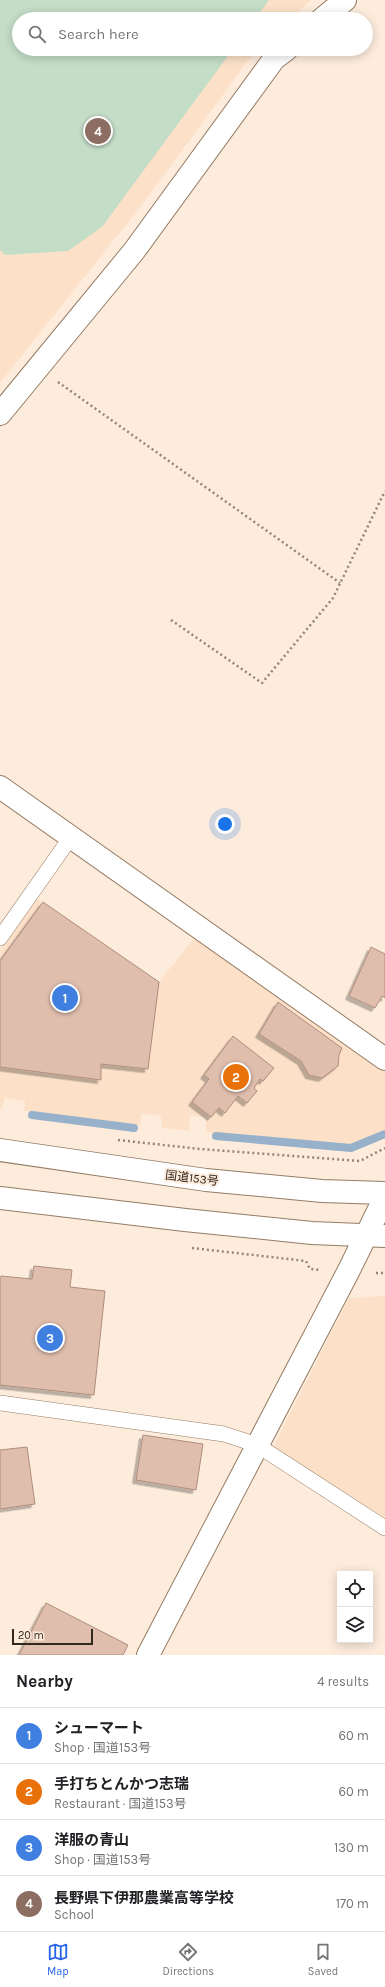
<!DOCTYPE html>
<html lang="en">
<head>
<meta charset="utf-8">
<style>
  :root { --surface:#fff; --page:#f6f6f6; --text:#202124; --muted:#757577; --line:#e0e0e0; --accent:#2563eb }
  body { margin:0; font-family:Karla,"Noto Sans JP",sans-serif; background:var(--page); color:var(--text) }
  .controls { position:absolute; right:12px; bottom:12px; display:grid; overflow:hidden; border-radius:0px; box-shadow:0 2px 10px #0003 }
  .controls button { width:36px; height:36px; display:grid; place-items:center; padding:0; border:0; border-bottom:1px solid var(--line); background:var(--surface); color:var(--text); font:20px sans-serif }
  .scale { position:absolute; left:12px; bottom:10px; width:81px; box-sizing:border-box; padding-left:4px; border:2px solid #31271d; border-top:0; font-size:11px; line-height:14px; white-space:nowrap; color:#31271d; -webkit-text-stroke:3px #fdecdc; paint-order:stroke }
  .you { position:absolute; left:225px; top:824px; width:14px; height:14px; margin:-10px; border:3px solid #fff; border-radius:50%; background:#1a73e8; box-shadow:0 0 0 6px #1a73e833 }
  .badge { display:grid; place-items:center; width:26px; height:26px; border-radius:50%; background:var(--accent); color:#fff; font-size:13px; font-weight:700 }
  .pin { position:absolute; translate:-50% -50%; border:2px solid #fff; box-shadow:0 1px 4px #0006 }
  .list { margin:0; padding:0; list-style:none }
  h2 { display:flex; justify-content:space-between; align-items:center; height:52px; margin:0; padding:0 16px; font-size:17px }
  h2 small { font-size:13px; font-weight:400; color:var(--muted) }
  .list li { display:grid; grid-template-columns:26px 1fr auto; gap:12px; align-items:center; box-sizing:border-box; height:56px; padding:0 16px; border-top:1px solid var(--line) }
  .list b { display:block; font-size:15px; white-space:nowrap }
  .list p { margin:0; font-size:13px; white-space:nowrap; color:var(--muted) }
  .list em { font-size:13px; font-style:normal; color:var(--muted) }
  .icon { flex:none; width:22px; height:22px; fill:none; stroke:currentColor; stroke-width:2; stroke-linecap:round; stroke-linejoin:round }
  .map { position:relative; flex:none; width:385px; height:1655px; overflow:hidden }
  .search { position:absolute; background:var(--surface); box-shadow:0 2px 10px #0003; left:12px; right:12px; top:12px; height:44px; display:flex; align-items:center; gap:10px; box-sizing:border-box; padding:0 14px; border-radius:22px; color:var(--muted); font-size:15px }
  .sheet { height:276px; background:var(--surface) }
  nav { display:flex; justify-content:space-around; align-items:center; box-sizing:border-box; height:56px; border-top:1px solid var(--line); background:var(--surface); font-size:11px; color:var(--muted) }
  nav a { display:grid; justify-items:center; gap:2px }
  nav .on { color:var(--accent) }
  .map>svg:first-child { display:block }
  .built { fill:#fce1c8 }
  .green { fill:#c4ddc7 }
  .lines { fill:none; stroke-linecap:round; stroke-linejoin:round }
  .stream { stroke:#97b1cb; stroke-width:8 }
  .building { fill:#e0bead; stroke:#ae8d7d; filter:url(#shadow) }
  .lane-casing { stroke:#957c64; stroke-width:16 }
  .street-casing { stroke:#957c64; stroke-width:24 }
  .highway-casing { stroke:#957c64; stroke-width:24 }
  .path { stroke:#928578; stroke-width:2.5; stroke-dasharray:2 3; stroke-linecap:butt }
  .lane { stroke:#fff; stroke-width:15 }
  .street { stroke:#fff; stroke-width:22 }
  .highway { stroke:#fff; stroke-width:22 }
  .labels { text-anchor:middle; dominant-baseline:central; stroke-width:4; stroke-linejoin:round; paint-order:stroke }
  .street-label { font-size:12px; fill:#31271d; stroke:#fdecdc }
</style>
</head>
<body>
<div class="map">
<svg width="385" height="1655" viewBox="0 0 385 1655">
  <defs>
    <filter id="shadow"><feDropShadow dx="-3.5" dy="3.5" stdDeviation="0" flood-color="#0004"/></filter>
  </defs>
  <rect width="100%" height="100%" fill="#fdecdc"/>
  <g class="built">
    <path d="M0 0H311L291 19H19V49H260L247 62 145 201 0 383Z"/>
    <path d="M36 898 159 982 196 936 385 1069V1131L350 1145 206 1132V1117L190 1116 189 1131 162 1128 161 1115 141 1114 140 1125 24 1111 25 1101 5 1098 2 1108H0V949Z"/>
    <path d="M385 1296V1520L273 1447 349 1298Z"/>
  </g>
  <path class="green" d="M0 0H269L255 19H19V49H233L102 227 68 251 5 255 0 250Z"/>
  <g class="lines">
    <g class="stream">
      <path d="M32 1115 134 1128"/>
      <path d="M216 1136 351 1148 385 1134"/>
    </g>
  </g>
  <g class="building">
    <path d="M43 902 159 982 148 1069 101 1064V1080L0 1067V961Z"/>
    <path d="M371 947 385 954V998L382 996 375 1008 349 996Z"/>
    <path d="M278 1002 342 1048 339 1055 338 1066 322 1078 309 1075 301 1061 259 1034Z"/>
    <path d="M233 1036 274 1068 263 1081 260 1079 254 1088 257 1091 247 1103 238 1096 225 1113 219 1108 211 1117 192 1102 209 1079 204 1075Z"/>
    <path d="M34 1266 72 1270 70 1287 105 1291 94 1395 0 1385V1278L1 1276 32 1279Z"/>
    <path d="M143 1435 203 1444 196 1490 136 1480Z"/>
    <path d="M27 1447 35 1504 0 1509V1450Z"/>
    <path d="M46 1603 128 1645 123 1655H19Z"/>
  </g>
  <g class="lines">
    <defs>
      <g id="lane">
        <path d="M0 938 71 837"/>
        <path d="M0 1403 224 1434 257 1445 385 1528"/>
      </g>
      <g id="street">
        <path d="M322 19 345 0"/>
        <path d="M0 414 134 251 274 59 287 49"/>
        <path d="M0 787 385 1059"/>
        <path d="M148 1655 348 1272 385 1197"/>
      </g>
      <g id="highway">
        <path d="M0 1150 206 1180 322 1191 385 1193"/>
        <path d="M0 1198 185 1220 312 1233 385 1236"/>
      </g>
    </defs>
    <use href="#lane" class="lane-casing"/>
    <use href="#street" class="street-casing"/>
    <use href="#highway" class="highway-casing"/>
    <g class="path">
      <path d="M58 382 340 583"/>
      <path d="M171 620 262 683 333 598 385 491"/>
      <path d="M118 1140 200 1149 360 1161 385 1148"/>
      <path d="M192 1248 306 1261 310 1269 321 1270"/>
      <path d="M376 1273H385"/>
    </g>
    <use href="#lane" class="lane"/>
    <use href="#street" class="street"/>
    <use href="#highway" class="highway"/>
  </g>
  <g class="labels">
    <g class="street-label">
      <text transform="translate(192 1178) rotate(7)">国道153号</text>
    </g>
  </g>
</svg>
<div class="controls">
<button><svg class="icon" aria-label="locate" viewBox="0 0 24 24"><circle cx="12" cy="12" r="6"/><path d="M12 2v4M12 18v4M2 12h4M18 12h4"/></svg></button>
<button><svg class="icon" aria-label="layers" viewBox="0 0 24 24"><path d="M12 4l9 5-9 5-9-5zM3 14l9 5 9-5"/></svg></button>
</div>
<div class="scale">20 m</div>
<div class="you"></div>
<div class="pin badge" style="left:65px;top:998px;background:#3f7fe0">1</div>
<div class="pin badge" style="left:236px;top:1077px;background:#e8710a">2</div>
<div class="pin badge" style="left:50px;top:1338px;background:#3f7fe0">3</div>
<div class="pin badge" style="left:98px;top:131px;background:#8d6e63">4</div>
<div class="search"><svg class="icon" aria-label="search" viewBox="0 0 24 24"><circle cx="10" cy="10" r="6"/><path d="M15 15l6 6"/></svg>Search here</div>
</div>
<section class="sheet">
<h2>Nearby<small>4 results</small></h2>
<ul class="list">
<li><span class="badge" style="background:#3f7fe0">1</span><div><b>シューマート</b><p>Shop · 国道153号</p></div><em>60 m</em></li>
<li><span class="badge" style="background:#e8710a">2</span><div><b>手打ちとんかつ志瑞</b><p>Restaurant · 国道153号</p></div><em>60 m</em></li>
<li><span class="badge" style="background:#3f7fe0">3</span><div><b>洋服の青山</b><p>Shop · 国道153号</p></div><em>130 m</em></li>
<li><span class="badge" style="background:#8d6e63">4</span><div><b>長野県下伊那農業高等学校</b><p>School</p></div><em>170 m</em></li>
</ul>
</section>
<nav>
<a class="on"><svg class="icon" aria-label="map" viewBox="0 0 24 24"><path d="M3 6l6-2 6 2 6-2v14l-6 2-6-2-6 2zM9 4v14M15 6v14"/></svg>Map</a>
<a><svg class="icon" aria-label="directions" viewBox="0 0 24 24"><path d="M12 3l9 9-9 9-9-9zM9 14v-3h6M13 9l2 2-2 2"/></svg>Directions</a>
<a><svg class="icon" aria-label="saved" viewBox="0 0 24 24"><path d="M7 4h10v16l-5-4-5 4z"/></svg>Saved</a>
</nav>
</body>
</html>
